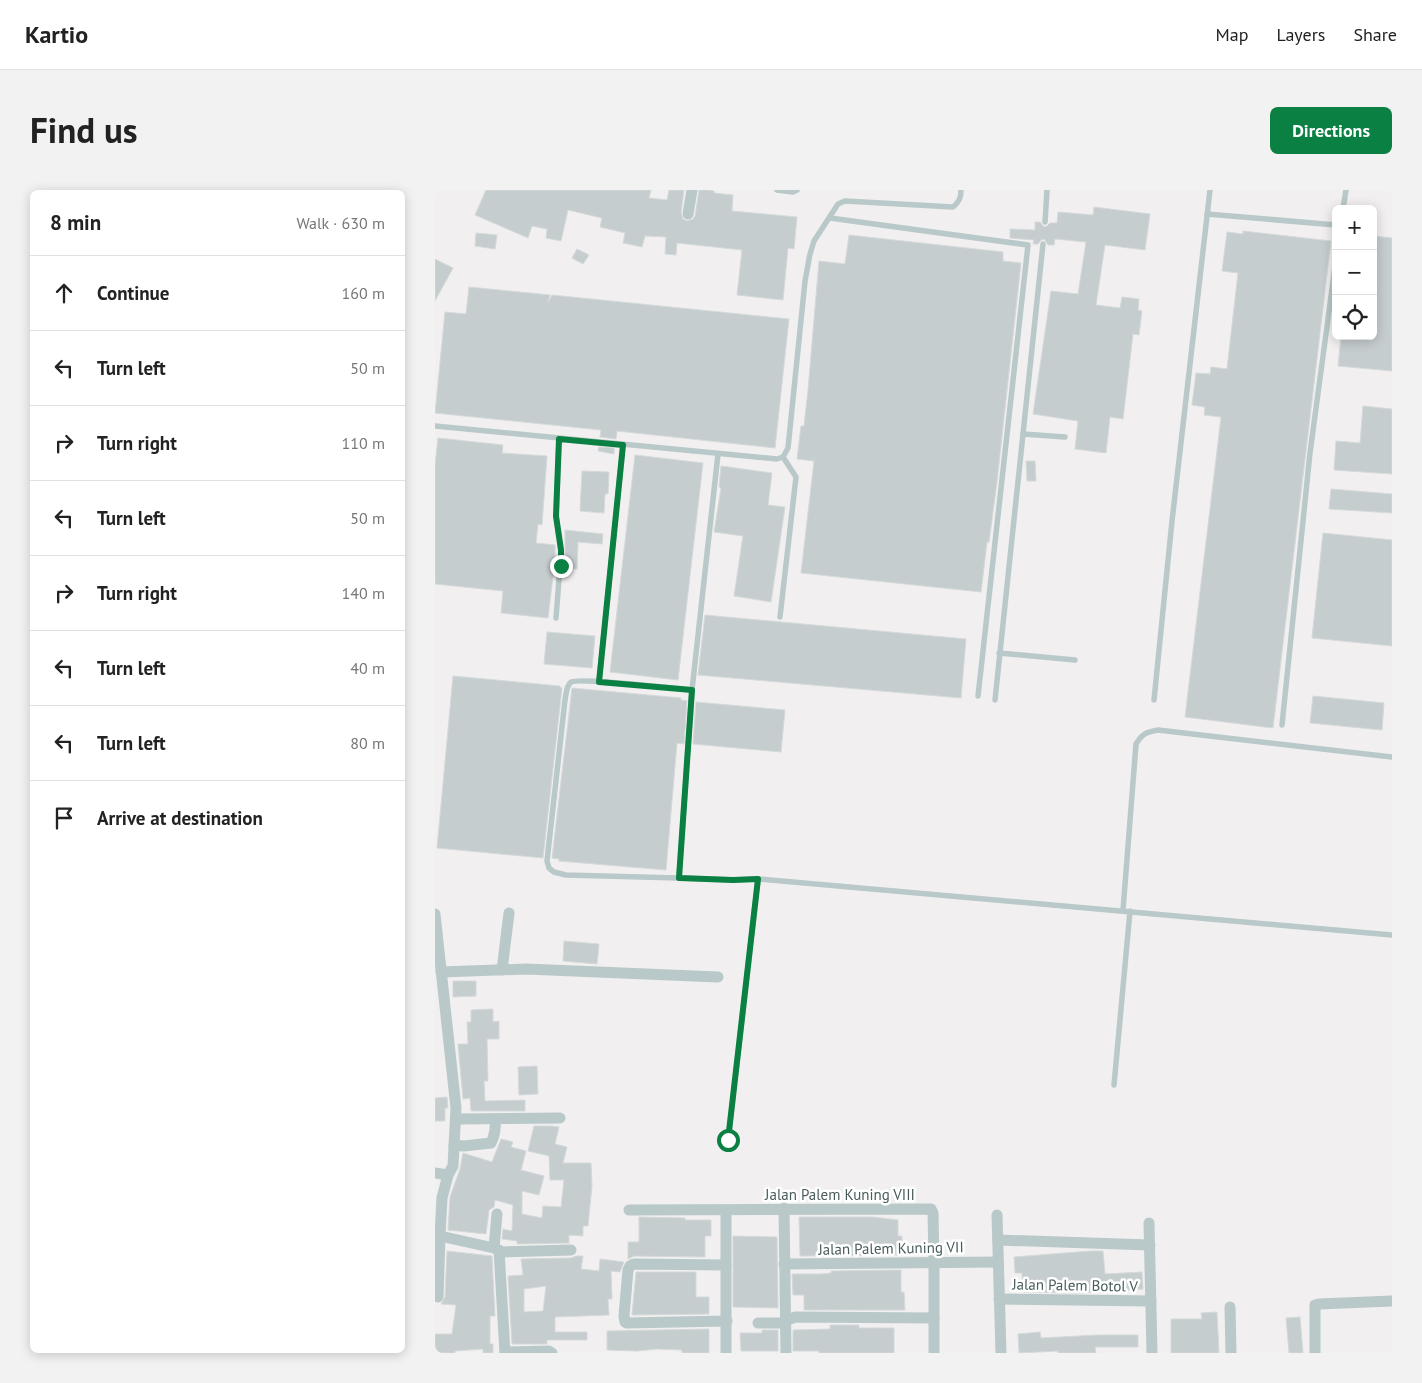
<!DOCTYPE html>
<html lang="en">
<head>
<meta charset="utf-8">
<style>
  :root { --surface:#fff; --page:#f2f2f2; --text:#222; --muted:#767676; --line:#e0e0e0; --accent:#0b8043 }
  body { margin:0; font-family:"PT Sans",sans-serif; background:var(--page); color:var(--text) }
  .controls { position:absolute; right:15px; top:15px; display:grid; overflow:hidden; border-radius:8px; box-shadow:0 2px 12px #0003 }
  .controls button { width:45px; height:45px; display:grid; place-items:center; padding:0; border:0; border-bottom:1px solid var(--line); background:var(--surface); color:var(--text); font:25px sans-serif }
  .stop { position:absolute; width:15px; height:15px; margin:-11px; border:4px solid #0b8043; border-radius:50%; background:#fff }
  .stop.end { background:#0b8043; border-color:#fff; box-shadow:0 1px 5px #0008 }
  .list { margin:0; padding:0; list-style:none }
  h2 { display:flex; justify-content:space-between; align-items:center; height:65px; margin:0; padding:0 20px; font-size:21px }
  h2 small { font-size:16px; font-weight:400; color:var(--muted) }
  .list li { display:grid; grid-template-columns:32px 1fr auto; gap:15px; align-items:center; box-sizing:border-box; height:75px; padding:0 20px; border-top:1px solid var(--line) }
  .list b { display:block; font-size:19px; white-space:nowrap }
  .list em { font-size:16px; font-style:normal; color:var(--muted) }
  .icon { flex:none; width:28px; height:28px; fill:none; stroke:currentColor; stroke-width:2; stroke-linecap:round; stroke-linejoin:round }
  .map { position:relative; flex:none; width:957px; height:1163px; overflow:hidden; border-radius:8px }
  header { display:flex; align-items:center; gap:30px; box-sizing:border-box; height:70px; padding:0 25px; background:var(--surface); border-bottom:1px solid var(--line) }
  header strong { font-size:24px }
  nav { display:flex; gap:28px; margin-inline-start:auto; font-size:18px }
  .intro { display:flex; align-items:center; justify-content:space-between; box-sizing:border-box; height:120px; padding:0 30px }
  h1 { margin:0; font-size:35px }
  .button { padding:12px 22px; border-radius:8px; background:var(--accent); color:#fff; font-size:18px; font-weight:700 }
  main { display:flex; gap:30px; padding:0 30px }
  aside { flex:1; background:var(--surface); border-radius:8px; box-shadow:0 2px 12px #0003 }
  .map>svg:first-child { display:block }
  .building { fill:#c6cdce; stroke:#d4d9da; fill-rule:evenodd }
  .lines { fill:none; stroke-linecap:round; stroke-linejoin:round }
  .service { stroke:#b9c8c8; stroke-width:5.5 }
  .minor { stroke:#b9c8c8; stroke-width:11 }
  .route { stroke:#0b8043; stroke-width:6 }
  .labels { text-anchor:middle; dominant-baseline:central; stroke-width:5; stroke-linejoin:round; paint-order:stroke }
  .street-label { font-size:15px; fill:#485b5b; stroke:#fff }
</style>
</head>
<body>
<header>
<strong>Kartio</strong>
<nav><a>Map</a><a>Layers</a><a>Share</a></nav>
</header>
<div class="intro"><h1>Find us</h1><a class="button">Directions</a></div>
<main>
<aside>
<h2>8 min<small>Walk · 630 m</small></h2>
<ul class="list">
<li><svg class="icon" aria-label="ahead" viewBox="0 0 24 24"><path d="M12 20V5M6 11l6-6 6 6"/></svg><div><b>Continue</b></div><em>160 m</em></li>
<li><svg class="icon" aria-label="left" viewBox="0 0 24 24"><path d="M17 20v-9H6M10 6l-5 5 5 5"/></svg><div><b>Turn left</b></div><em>50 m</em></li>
<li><svg class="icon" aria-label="right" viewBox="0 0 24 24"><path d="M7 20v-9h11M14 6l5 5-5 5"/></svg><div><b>Turn right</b></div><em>110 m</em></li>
<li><svg class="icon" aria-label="left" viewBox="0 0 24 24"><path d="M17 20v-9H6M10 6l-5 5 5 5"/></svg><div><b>Turn left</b></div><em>50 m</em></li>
<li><svg class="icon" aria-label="right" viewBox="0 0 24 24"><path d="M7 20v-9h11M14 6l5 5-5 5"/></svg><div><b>Turn right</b></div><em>140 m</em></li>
<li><svg class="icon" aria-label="left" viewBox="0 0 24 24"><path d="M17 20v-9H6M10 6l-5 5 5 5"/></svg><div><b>Turn left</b></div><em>40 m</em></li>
<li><svg class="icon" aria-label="left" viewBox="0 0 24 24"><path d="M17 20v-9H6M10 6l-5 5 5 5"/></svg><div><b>Turn left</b></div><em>80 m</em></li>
<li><svg class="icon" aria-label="arrive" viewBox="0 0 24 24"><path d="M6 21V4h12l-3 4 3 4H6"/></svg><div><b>Arrive at destination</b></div></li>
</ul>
</aside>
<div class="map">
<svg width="957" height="1163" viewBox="0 0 957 1163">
  <rect width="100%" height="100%" fill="#f2eff0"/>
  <g class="building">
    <path d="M51 0H216L214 8 232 10 234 0H249L246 23 248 29 252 31 258 29 260 26 264 0H272L279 1V3L298 5 297 21 362 27 359 59 353 58 348 110 302 105 307 60 242 53 241 65 230 64 231 47 210 46 207 57 188 53 190 43 165 37 167 28 133 20 126 51 111 48 112 39 97 36 93 48 40 25Z"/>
    <path d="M659 17 715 24 710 60 670 55 661 115 685 118 687 107 704 109 703 120 707 121 704 145 698 144 688 229 675 227 671 263 640 259 643 231 598 224 616 101 643 104 651 52 620 49 619 55H613L609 49 606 50 603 54H598L599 50 575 48V39L600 40V32H605L609 37 612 36 615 33H622L623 22 658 25Z"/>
    <path d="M808 41 896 51 838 538 750 527 786 227 769 225 770 217 757 215 761 183 775 184 776 177 792 179 803 83 787 81 792 42 808 44Z"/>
    <path d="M41 43 62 45 60 59 40 56Z"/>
    <path d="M414 45 568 62V71L586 73 562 292 554 352H552L546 402 366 383 379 271 362 269 366 236H369L373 200 384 71 410 74Z"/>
    <path d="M938 46 957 48V181L903 176 906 146H938Z"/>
    <path d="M142 59 154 65 148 74 137 68Z"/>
    <path d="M0 69 18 78 0 111Z"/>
    <path d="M34 97 115 105 113 112 117 105 354 129 340 258 182 241 181 249 165 247 166 240 0 223 10 122 31 124Z"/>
    <path d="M928 216 957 219V284L899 280 901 251 925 253Z"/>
    <path d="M3 248 68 255 67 263 112 266 107 335 103 334 101 353 120 355V378H119L113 428 66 423 68 401 0 394V275Z"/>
    <path d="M164 257 179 258V264L163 261Z"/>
    <path d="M200 265 268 273 243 490 175 482Z"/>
    <path d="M591 271H600L601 291H592Z"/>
    <path d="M286 276 337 283 333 315 350 317 336 412 299 406 308 346 279 342 286 298 284 297Z"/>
    <path d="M147 281 174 282 173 304H170L169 323 145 321Z"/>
    <path d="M896 299 957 304V323L894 319Z"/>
    <path d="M130 340 168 344 167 354 143 352 142 379H130Z"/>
    <path d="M888 343 957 350V456L877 448Z"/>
    <path d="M270 425 531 449 526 508 263 485Z"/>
    <path d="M112 442 160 446 157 478 109 474Z"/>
    <path d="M18 486 125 496V497L127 498 108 668 2 658Z"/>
    <path d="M137 498 246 508V510L252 511 249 554 242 553 231 680 124 671V669L117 668Z"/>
    <path d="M878 506 949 513 947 540 875 533Z"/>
    <path d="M261 512 350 520 346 562 258 554Z"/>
    <path d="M129 751 164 754 162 774 128 771Z"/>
    <path d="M18 791H41V806L18 807Z"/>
    <path d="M58 819V832L64 831V849H52L53 891H49L50 911 90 910V921H36L35 908 28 909 23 854H33L32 832H36V820Z"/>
    <path d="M102 876 103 904 84 905 83 877Z"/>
    <path d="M12 907 13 918H10V931H0V908Z"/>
    <path d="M99 936H115L124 937 120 954 132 957 128 973H156L157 996 153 1036H148V1046L134 1045V1053L82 1054V1051L67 1049 68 1039 77 1041 78 1015 60 1010 59 1017 54 1020 51 1044 13 1040 15 1007 25 979 28 963 57 972 66 949 78 952 76 957 91 961 86 980 109 986 104 1005 87 1001V1024L107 1028 108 1016 126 1017 129 990H115L114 966 93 961Z"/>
    <path d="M204 1027 250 1028V1030H276V1046H270V1067L199 1066 193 1069V1052H204Z"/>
    <path d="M364 1027H438L463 1030V1046H467V1065L365 1066Z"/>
    <path d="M298 1046 342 1047 343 1118 298 1117Z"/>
    <path d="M12 1061 57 1066 60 1126H55V1154H58V1163H48V1159L20 1161V1163H0V1144H17L21 1115 6 1114 10 1107Z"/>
    <path d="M655 1061H668L670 1084 707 1082 708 1099 642 1103 588 1102 587 1083H580L579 1067Z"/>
    <path d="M141 1066H148L146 1079 164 1081 165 1069 189 1072 185 1082 176 1081 177 1109H173L174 1125 120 1127V1142H152V1150H112V1154H77L73 1086 88 1085 86 1069 136 1068ZM111 1096 108 1121 89 1122V1099Z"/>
    <path d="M466 1080V1102H469L470 1120H369V1105H358L357 1084H386L396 1083V1081Z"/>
    <path d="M201 1082H261V1107H274V1124L197 1125Z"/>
    <path d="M782 1122 784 1163H736V1129H767L766 1123Z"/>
    <path d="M865 1127 868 1163H854L851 1128Z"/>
    <path d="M395 1135H424V1138H459V1163H384V1161H358V1140L395 1139Z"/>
    <path d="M274 1139V1163H247V1160L222 1159 202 1161 172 1160V1141Z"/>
    <path d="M327 1140H343V1161H306L305 1143H327Z"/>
    <path d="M605 1142 606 1148 663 1145H703V1157H660L661 1163H623V1161L584 1163 583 1144Z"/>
  </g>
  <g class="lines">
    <g class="service">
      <path d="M342 0 358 2 362 0"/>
      <path d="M908 19 911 0"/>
      <path d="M772 24 901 35"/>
      <path d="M395 28 593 55 543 506"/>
      <path d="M610 32 612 0"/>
      <path d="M0 236 342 269 348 267 353 258 370 91 375 64 379 51 403 14 410 11 518 17C524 12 526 8 526 0"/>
      <path d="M588 244 630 247"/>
      <path d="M283 264 257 500 244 688 298 690 323 689"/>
      <path d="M345 427 361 287 348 267"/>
      <path d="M121 428 125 376 126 360 121 327 124 249"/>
      <path d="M564 463 640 470"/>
      <path d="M164 492 188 255"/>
      <path d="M560 510 608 54"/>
      <path d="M719 510 737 331 775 0"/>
      <path d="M847 535 875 263 901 69"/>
      <path d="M244 688 131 685 119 682 114 678 112 671 130 510C131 505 131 496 136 492 143 487 241 499 257 500"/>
      <path d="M688 720 701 554C707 544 711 542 723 540L957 567"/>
      <path d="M679 895 695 721"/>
      <path d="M293 951 323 689 957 745"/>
    </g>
    <g class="minor">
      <path d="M253 24 257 0"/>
      <path d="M0 724 21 918 18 976 13 985 7 1008 5 1046 59 1058 64 1060 70 1163"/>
      <path d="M67 780 74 723"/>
      <path d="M6 782 91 779 283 787"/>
      <path d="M21 929 125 928"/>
      <path d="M19 955 29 956 56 953C60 945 61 938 60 929"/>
      <path d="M0 983 13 985"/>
      <path d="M349 1018 351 1163"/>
      <path d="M194 1020 496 1019 498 1023 499 1072V1163"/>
      <path d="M291 1020V1163"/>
      <path d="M562 1025 566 1163"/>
      <path d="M714 1033 717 1163"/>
      <path d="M563 1050 715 1055"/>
      <path d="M59 1058 62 1024"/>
      <path d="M64 1062 136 1060"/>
      <path d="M349 1074 563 1072"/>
      <path d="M291 1075 199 1074 195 1076 193 1080 189 1126 190 1132 192 1133 292 1131"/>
      <path d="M3 1107 5 1046"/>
      <path d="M564 1109 716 1111"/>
      <path d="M795 1117 796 1163"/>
      <path d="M323 1133H346L360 1127 499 1128"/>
      <path d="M70 1162 114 1161 117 1163"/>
      <path d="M880 1163V1115L884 1114 957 1111"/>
    </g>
  </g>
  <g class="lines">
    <path class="route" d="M126 376V360L121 326 124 249 188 255 164 492 257 500 244 688 298 690 323 689 293 950"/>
  </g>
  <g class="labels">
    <g class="street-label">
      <text x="405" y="1004">Jalan Palem Kuning VIII</text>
      <text transform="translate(456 1058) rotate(-1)">Jalan Palem Kuning VII</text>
      <text transform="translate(640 1095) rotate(1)">Jalan Palem Botol V</text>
    </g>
  </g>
</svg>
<div class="controls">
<button>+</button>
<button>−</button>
<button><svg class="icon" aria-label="locate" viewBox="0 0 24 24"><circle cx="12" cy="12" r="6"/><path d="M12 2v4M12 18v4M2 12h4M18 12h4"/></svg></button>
</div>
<div class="stop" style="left:293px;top:950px"></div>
<div class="stop end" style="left:126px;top:376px"></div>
</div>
</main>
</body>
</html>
